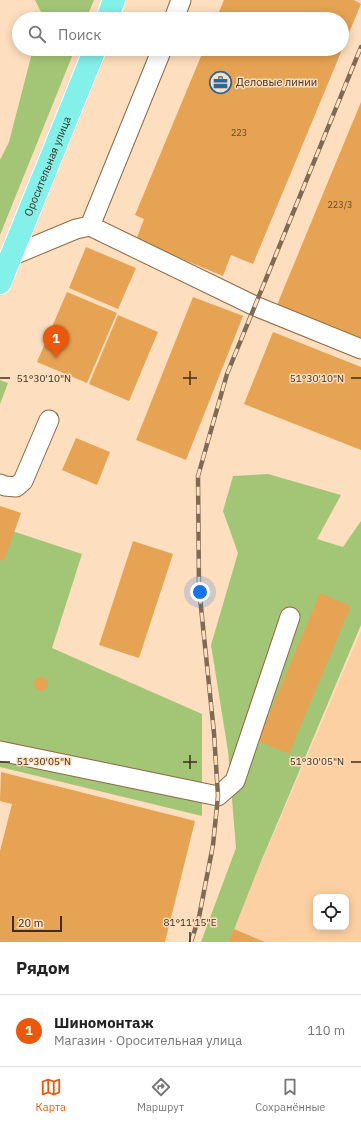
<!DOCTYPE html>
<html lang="ru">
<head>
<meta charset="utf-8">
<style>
  :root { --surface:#fff; --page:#f2f2f2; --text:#222; --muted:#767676; --line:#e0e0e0; --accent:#ea580c }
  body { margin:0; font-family:"IBM Plex Sans",sans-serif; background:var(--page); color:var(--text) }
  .controls { position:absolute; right:12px; bottom:12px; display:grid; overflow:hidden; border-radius:8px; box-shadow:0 2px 10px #0003 }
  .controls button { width:36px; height:36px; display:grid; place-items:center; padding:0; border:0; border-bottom:1px solid var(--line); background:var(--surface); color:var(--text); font:20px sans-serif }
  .scale { position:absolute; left:12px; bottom:10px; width:50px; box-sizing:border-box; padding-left:4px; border:2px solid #3d2e1f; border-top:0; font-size:11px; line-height:14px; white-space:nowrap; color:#3d2e1f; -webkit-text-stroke:3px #fddebe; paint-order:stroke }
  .you { position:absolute; left:200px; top:592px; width:14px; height:14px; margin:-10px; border:3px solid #fff; border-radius:50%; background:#1a73e8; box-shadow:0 0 0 6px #1a73e833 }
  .badge { display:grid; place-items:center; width:26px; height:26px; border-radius:50%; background:var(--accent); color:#fff; font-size:13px; font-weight:700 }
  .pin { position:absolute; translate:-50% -33px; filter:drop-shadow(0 1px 2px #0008) }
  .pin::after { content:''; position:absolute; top:21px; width:14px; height:12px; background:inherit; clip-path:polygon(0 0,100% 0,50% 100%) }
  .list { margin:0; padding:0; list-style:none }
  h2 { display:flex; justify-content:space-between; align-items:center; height:52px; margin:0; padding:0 16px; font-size:17px }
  h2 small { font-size:13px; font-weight:400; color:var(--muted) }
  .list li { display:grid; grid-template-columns:26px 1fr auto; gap:12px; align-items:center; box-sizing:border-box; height:72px; padding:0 16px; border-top:1px solid var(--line) }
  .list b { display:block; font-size:15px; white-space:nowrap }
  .list p { margin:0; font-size:13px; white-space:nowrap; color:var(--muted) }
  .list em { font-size:13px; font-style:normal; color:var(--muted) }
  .icon { flex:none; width:22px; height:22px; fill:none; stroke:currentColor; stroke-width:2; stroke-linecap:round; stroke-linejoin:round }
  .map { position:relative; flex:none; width:361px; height:942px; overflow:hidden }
  .search { position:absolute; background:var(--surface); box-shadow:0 2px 10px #0003; left:12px; right:12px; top:12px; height:44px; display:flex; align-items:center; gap:10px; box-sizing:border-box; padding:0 14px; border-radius:22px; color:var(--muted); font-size:15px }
  .sheet { height:124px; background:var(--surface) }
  nav { display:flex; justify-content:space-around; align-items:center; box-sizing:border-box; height:56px; border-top:1px solid var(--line); background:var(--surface); font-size:11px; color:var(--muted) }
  nav a { display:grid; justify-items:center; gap:2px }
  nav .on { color:var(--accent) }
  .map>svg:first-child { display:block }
  .built { fill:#fcd0a2; fill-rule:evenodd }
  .green { fill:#a3c676 }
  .building { fill:#e6a354 }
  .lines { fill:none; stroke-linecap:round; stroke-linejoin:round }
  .minor-casing { stroke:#8b6944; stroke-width:21 }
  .major-casing { stroke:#fff; stroke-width:24 }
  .minor { stroke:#fff; stroke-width:19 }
  .major { stroke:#83f1ea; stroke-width:22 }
  .rail-casing { stroke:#7e6a55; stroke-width:4.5 }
  .rail { stroke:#fddebe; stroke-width:3; stroke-dasharray:9; stroke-linecap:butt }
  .ticks { fill:none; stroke:#3d2e1f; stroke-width:1.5 }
  .labels { text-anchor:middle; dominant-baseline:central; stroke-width:3; stroke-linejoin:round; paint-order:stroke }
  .number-label { font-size:9px; fill:#674b2c }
  .poi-label { font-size:11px; fill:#3d2e1f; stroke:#fddebe; text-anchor:start }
  .street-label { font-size:11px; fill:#3d2e1f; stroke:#fddebe }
  .ticks-label { font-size:10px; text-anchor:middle; fill:#3d2e1f; stroke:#fddebe; stroke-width:3; stroke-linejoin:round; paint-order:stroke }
</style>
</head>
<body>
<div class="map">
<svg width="361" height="942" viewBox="0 0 361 942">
  <rect width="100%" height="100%" fill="#fddebe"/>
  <path class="built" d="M361 631V942H227ZM316 897H346V927H316Z"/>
  <g class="green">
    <path d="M35 0H94L86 19H41L42 14Z"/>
    <path d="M33 49H75L0 235V160L9 142Z"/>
    <path d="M0 380 8 383 0 404Z"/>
    <path d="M268 474 341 495 317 539 343 547 361 521V625L260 864 229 942H201L236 848 228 751 211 645 238 553 223 511 233 476Z"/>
    <path d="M0 527 82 554 52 648 202 714V816L0 767Z"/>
  </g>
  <g class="building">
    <path d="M224 0H354L361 4 253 264 231 255 223 276 136 240 144 219 135 215 204 49H342V19H216Z"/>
    <path d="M361 102V339L277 305Z"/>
    <path d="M86 247 136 268 118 309 69 288Z"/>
    <path d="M67 292 117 313 87 383 37 362Z"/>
    <path d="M193 297 243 316 186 460 136 440Z"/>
    <path d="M118 315 158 332 129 401 89 384Z"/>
    <path d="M273 332 361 367V450L244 404Z"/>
    <path d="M76 438 110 452 97 485 62 470Z"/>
    <path d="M0 506 21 513 4 561 0 560Z"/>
    <path d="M133 541 173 554 139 658 99 645Z"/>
    <path d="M320 593 351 606 289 754 258 741Z"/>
    <circle cx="41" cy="684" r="7"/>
    <path d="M1 772 195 821 165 942H0V851L12 804 0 801Z"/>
    <path d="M234 929 265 942H228Z"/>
  </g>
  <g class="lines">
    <defs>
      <g id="minor">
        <path d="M174 19 181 0"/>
        <path d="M90 226 162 49"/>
        <path d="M11 256 76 229 90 226 255 306 361 349"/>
        <path d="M0 484 5 486 16 487 23 481 49 420"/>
        <path d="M0 751 218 796 235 781 290 617"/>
      </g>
      <g id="major">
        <path d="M107 19 114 0"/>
        <path id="s1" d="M0 283 95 49"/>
      </g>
    </defs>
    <use href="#minor" class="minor-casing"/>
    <use href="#major" class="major-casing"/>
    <use href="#minor" class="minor"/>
    <use href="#major" class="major"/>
    <defs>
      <path id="rail" d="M191 942 199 917 213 845 218 796 214 733 199 588 198 476 227 374 361 47"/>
    </defs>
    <use href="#rail" class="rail-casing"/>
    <use href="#rail" class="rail"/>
  </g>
  <path class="ticks" d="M190 371V385M0 378H10M183 378H197M351 378H361M190 755V769M0 762H10M183 762H197M351 762H361M190 932V942"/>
  <defs>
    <symbol id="office-ring" viewBox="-11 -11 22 22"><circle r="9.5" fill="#fddebe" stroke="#29689e" stroke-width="1.5"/><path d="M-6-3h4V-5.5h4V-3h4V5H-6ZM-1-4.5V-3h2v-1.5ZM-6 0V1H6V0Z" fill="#29689e"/></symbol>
  </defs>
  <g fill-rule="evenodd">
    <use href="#office-ring" x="208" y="70" width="25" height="25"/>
  </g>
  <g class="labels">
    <g class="number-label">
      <text x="239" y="132">223</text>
      <text x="340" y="204">223/3</text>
    </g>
    <g class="poi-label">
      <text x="236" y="82">Деловые линии</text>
    </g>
    <g class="street-label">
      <text stroke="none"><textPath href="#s1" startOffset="126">Оросительная улица</textPath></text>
    </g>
  </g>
  <g class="ticks-label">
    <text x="44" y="382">51°30'10"N</text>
    <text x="317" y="382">51°30'10"N</text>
    <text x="44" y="765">51°30'05"N</text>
    <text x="317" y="765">51°30'05"N</text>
    <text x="190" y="926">81°11'15"E</text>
  </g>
</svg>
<div class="controls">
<button><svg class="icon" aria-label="locate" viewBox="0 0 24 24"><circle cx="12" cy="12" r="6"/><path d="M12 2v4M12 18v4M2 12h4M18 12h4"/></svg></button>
</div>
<div class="scale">20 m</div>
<div class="you"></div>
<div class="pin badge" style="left:56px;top:358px">1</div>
<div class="search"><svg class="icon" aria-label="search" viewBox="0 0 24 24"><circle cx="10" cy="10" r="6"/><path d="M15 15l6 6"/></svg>Поиск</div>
</div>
<section class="sheet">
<h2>Рядом<small></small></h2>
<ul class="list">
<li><span class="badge">1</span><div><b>Шиномонтаж</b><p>Магазин · Оросительная улица</p></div><em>110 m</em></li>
</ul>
</section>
<nav>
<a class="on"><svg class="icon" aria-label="map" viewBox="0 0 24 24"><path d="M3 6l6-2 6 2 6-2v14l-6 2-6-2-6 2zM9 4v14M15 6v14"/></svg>Карта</a>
<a><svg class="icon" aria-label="directions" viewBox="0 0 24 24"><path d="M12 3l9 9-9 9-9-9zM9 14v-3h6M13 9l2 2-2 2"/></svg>Маршрут</a>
<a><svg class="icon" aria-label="saved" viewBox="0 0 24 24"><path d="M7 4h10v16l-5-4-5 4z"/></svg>Сохранённые</a>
</nav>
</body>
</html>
